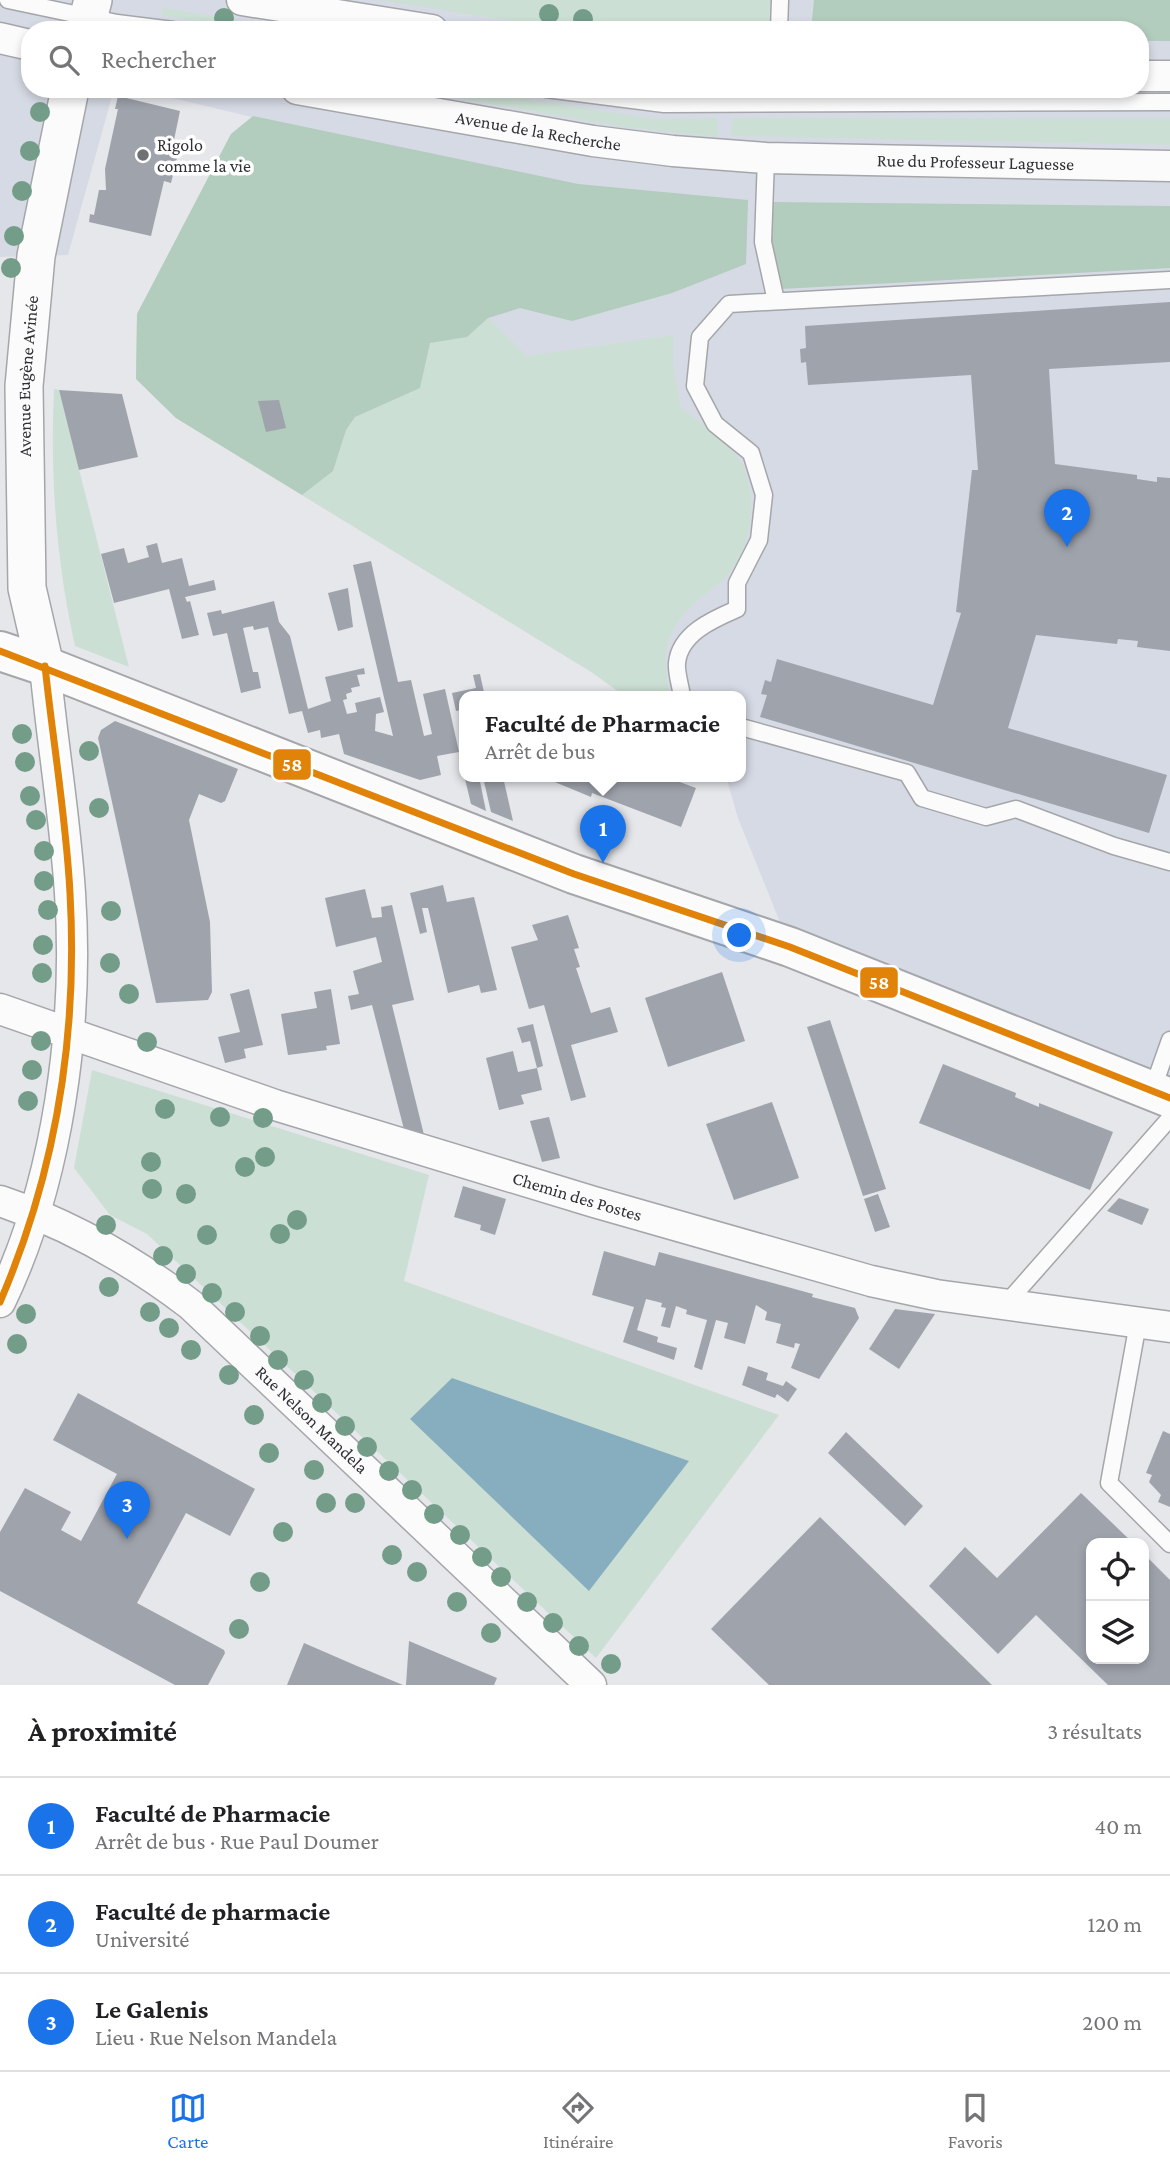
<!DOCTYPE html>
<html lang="fr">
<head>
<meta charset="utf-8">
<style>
  :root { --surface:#fff; --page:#f2f2f2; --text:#202124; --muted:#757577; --line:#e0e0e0; --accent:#1a73e8 }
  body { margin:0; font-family:"Crimson Pro",serif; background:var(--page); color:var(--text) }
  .controls { position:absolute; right:21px; bottom:21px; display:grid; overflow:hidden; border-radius:14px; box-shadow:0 4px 10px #0003 }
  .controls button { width:63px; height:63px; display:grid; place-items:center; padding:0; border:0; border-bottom:2px solid var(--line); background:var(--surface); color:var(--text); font:35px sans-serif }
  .you { position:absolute; left:740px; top:936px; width:24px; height:24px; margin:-18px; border:5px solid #fff; border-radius:50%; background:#1a73e8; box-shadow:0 0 0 10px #1a73e833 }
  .badge { display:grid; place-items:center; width:46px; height:46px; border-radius:50%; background:var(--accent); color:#fff; font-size:23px; font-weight:700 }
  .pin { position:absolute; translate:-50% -58px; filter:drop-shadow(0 2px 4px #0008) }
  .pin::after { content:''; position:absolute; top:37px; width:24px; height:21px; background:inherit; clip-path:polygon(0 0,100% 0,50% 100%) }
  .popup { position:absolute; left:459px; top:691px; width:287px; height:91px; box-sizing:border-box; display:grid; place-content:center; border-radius:14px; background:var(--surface); filter:drop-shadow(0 2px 5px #0005); font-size:23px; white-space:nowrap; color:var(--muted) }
  .popup b { font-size:26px; color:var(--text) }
  .popup::after { content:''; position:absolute; left:50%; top:100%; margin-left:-14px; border:14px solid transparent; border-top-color:var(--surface) }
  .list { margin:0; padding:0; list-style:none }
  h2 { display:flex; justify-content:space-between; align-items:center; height:91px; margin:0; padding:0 28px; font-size:30px }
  h2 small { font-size:23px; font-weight:400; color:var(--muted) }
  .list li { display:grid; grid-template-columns:46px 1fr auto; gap:21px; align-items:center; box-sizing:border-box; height:98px; padding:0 28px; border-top:2px solid var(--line) }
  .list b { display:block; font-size:26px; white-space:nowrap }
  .list p { margin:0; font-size:23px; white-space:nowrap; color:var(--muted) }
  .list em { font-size:23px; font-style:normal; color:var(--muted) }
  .icon { flex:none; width:38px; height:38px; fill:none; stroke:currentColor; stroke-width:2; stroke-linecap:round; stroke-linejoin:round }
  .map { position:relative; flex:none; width:1170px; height:1685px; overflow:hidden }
  .search { position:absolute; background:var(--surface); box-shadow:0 4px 10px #0003; left:21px; right:21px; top:21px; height:77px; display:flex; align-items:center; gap:18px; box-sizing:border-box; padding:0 24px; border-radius:28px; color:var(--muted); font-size:26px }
  .sheet { height:385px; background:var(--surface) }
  nav { display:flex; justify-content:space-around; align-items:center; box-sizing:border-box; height:98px; border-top:2px solid var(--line); background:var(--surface); font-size:19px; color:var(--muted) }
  nav a { display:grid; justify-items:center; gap:4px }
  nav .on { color:var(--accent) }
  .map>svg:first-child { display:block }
  .built { fill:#d6dae4 }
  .green { fill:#ccdfd4 }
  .forest { fill:#b2ccbd }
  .water { fill:#87aebe }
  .building { fill:#9fa3ac }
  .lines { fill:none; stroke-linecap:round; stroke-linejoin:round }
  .service-casing { stroke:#a5a6aa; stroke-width:19 }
  .minor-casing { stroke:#a5a6aa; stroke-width:33 }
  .tertiary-casing { stroke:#a5a6aa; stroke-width:40 }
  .secondary-casing { stroke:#a5a6aa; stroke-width:42 }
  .service { stroke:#fbfbfc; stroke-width:16 }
  .minor { stroke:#fbfbfc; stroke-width:30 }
  .tertiary { stroke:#fbfbfc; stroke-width:37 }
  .secondary { stroke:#fbfbfc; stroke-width:38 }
  .bus-1-casing { stroke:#fff; stroke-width:12 }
  .bus-1 { stroke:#e08308; stroke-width:7 }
  .tree { fill:#749d89 }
  .poi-dot { fill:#6f7174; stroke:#fff; stroke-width:2.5 }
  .labels { text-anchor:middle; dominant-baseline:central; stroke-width:7; stroke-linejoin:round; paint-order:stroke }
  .street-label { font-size:18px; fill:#2f3134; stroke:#fff }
  .poi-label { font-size:18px; fill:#2f3134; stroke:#fff; text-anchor:start }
  .line-badge { stroke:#fff; stroke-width:2.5 }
  .badge-label { font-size:19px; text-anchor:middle; font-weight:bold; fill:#fff }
</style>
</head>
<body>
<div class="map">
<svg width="1170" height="1685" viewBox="0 0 1170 1685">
  <rect width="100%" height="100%" fill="#e5e7eb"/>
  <path class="built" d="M0 0H1170V1098L790 947 738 818 726 777H741V697H626L593 673 176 418 136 379 137 314 231 134 252 117 134 89H1140V30H30V89H114L68 255 0 257Z"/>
  <g class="green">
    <path d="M379 0H770L768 30H569Z"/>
    <path d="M162 8 299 30H253L162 15Z"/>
    <path d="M1170 84V91L731 92V89H1140Z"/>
    <path d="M404 89H461L656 119 717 118 718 137 623 127Z"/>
    <path d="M732 118H1170V145L731 136Z"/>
    <path d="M488 318 527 356 673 335V366L681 408C698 420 735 447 743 466 758 500 751 550 726 577 716 587 703 595 693 605 664 632 660 660 671 697H626L593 673 302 495 333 471 346 429 355 417 420 388 430 343 467 337Z"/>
    <path d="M54 389 59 390 129 667 75 646C56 560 50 477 54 389Z"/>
    <path d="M92 1070 429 1175 404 1281 779 1415 596 1658 147 1234 110 1215 74 1168Z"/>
  </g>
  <g class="forest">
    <path d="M814 0H1170V41H1140V30H811Z"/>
    <path d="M253 116 578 184 748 200 746 264 672 293 572 321 520 308 488 318 467 337 430 343 420 388 355 417 346 430 333 471 302 495 176 418 136 379 137 314 231 134Z"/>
    <path d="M771 202 1170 206V268L781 289 768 241Z"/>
  </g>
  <path class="water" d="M452 1378 689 1461 589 1591 410 1419Z"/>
  <g class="building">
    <path d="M118 96 180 111 174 140 181 141 171 183 164 181 151 236 89 222 90 214 94 215 99 190H106L105 169 118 109H115Z"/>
    <path d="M1170 302V362L1049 369 1055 464 1137 475V479L1157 482V477L1170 478V651L1137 647 1138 641 1118 639 1117 644 1036 635 1008 728 1167 775 1149 833 760 717 767 695 761 694 765 680 771 682 777 659 933 705 961 613 956 612 972 470H978L971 375 808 385 806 362 801 363 800 349 806 348 805 326Z"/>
    <path d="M59 390 122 394 138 457 79 470Z"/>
    <path d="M279 400 286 428 266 432 258 401Z"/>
    <path d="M157 543 162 563 182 558 189 586 214 580 216 590 185 597 187 602 190 601 199 635 182 639 169 589 114 603 101 554 124 548 128 563 149 557 146 546Z"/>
    <path d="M371 561 398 682 411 680 424 736 432 734 423 694 445 689 459 752 437 756 441 775 420 780 344 754 339 734 321 738 320 730 308 733 302 711 289 714 268 627 254 630 253 626 243 628 253 672H258L261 688 241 693 227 633 213 636 207 613 221 610 222 614 274 601 279 622 290 636 308 709 331 701 325 677 364 668 365 674 357 675 360 686 351 688 352 692 346 694 347 699 343 700 347 714 357 712 355 703 380 697 384 712 376 714 375 731 393 736 353 565Z"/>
    <path d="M348 588 353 627 338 631 328 593Z"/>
    <path d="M480 674 485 697H465V709L456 711 452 693 476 688 473 675Z"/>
    <path d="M115 721 238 769 225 801 221 803 199 794 189 820 210 922 212 992 208 1000 156 1003 98 738 101 730Z"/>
    <path d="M479 777 486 811 471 804 465 779Z"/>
    <path d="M483 777H503L513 821 491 812Z"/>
    <path d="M551 777H666L696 788 681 827 592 793 591 797 550 780Z"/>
    <path d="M443 885 447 902 474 897 497 990 481 993 479 985 448 993 428 908H422L427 932 420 934 410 893Z"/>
    <path d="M365 889 372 918 382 917 381 907 392 905 414 1000 392 1005 426 1143 406 1137 372 1005 351 1010 348 996 359 994 353 971 382 962 376 937 336 947 325 898Z"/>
    <path d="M568 915 579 948 574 949 580 967 576 968 591 1013 610 1007 618 1032 571 1045 586 1097 571 1101 544 1005 529 1009 511 947 538 940 532 925Z"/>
    <path d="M722 972 745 1041 668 1067 645 998Z"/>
    <path d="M249 989 263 1045 244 1049 246 1058 225 1063 218 1037 240 1032 230 994Z"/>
    <path d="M331 989 340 1044 326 1046 327 1050 288 1055 281 1014 317 1008 314 992Z"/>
    <path d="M830 1020 886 1189 863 1196 807 1027Z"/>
    <path d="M533 1024 543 1066 537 1068 530 1041 522 1043 517 1028Z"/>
    <path d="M513 1051 518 1072 537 1068 542 1090 521 1095 524 1104 499 1110 486 1058Z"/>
    <path d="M943 1064 1016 1093 1015 1097 1039 1107V1103L1113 1132 1090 1190 919 1123Z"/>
    <path d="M772 1102 799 1178 734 1200 706 1124Z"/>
    <path d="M549 1117 560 1158 542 1162 530 1121Z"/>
    <path d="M463 1186 506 1199 495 1235 480 1230 481 1225 454 1217Z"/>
    <path d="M878 1194 890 1227 875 1232 864 1199Z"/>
    <path d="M1119 1198 1149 1209 1142 1225 1107 1211Z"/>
    <path d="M604 1251 655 1266 659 1252 813 1294 812 1297 855 1308 859 1318 819 1379 791 1368 800 1344 795 1343 794 1348 776 1343 781 1324 765 1320 767 1312 756 1305 745 1344 724 1338 728 1323 716 1320 702 1370 694 1367 707 1320 686 1314 687 1310 676 1306 670 1328 661 1326 666 1308 661 1307 662 1303 646 1299 637 1330 658 1337 657 1342 677 1348 674 1360 623 1342 634 1307 592 1295Z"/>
    <path d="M895 1309 935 1314 899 1369 869 1349Z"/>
    <path d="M748 1366 768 1373 766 1380 783 1386 786 1381 797 1389 788 1402 777 1394 775 1398 742 1385Z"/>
    <path d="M78 1393 255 1489 230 1536 186 1513 137 1603 224 1650 225 1653 208 1685H175L0 1591V1532L25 1488 71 1512 61 1530 81 1541 117 1474 53 1440Z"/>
    <path d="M1163 1431 1170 1434V1507L1158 1502 1161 1495 1149 1482 1152 1475 1146 1473Z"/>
    <path d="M846 1432 923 1506 905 1526 828 1453Z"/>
    <path d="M1081 1493 1133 1543H1091V1659H1144V1554L1170 1580V1685H1108L1036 1615 998 1654 929 1586 965 1547 997 1578Z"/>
    <path d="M820 1517 992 1685H769L711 1629Z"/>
    <path d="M409 1641 497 1678 494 1685H406Z"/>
    <path d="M304 1643 357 1666 403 1685H287Z"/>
  </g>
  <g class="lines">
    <defs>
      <g id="service">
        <path d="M8 0 117 23 173 30"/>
        <path d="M779 30 780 0"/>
        <path d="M546 89 664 104 1170 102"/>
        <path d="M766 158 763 242 776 301"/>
        <path d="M682 697C681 687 676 673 677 663 680 633 714 619 737 609V583L759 540 764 495 751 453 715 424 695 386 700 337 729 304 1170 280"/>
        <path d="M741 727 907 773 922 798 986 817 1016 809 1114 846 1170 862"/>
        <path d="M1152 1091 1170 1040"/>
        <path d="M1005 1305 1170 1118"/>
        <path d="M1138 1323 1109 1483 1170 1544"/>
      </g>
      <g id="minor">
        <path d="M242 0 432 30"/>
        <path d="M0 38 30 45"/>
        <path d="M1140 76H1170"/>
        <path id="s1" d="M297 89 593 141 673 151 766 158 1170 166"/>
        <path id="s2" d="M0 1009 275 1105 594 1202 871 1281 936 1295 1170 1327"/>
        <path id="s3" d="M0 1201C71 1225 132 1260 191 1305L591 1685"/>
        <path d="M0 1302C58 1182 79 1025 70 893 65 817 52 741 45 666"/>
      </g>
      <g id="tertiary">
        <path d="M85 30 93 0"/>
        <path id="s4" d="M45 666 27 588 24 386 36 256 70 89"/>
      </g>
      <path id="secondary" d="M0 651 45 666 574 874 790 947 1170 1098"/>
    </defs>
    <use href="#service" class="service-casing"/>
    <use href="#minor" class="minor-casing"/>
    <use href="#tertiary" class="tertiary-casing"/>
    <use href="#secondary" class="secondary-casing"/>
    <use href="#service" class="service"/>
    <use href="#minor" class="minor"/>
    <use href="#tertiary" class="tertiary"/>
    <use href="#secondary" class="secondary"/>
    <defs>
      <g id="bus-1">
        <path d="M0 651 574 874 790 947 1170 1098"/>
        <path d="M0 1302C56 1172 78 1034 70 893 66 817 53 742 45 666"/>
      </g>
    </defs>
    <use href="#bus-1" class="bus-1-casing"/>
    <use href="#bus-1" class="bus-1"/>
  </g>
  <g class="tree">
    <circle cx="549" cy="14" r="10"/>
    <circle cx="224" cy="18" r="10"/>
    <circle cx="583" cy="19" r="10"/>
    <circle cx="40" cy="112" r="10"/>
    <circle cx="30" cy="151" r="10"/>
    <circle cx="22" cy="191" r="10"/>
    <circle cx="14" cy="236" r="10"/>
    <circle cx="11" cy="268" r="10"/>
    <circle cx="22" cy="734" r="10"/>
    <circle cx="89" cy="751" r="10"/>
    <circle cx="25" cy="762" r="10"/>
    <circle cx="30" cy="796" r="10"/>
    <circle cx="99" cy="808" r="10"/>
    <circle cx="36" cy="820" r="10"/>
    <circle cx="44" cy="851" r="10"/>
    <circle cx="44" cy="881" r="10"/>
    <circle cx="48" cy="910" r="10"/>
    <circle cx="111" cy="911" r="10"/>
    <circle cx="43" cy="945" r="10"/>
    <circle cx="110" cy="963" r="10"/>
    <circle cx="42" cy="973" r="10"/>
    <circle cx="129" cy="994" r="10"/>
    <circle cx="41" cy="1041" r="10"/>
    <circle cx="147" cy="1042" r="10"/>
    <circle cx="32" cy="1070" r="10"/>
    <circle cx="28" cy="1101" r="10"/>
    <circle cx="165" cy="1109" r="10"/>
    <circle cx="220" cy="1117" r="10"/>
    <circle cx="263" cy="1118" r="10"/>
    <circle cx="265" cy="1157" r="10"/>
    <circle cx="151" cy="1162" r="10"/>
    <circle cx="245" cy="1167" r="10"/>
    <circle cx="152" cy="1189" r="10"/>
    <circle cx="186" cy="1194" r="10"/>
    <circle cx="297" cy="1220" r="10"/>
    <circle cx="106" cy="1225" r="10"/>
    <circle cx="280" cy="1234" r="10"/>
    <circle cx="207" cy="1235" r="10"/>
    <circle cx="163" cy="1256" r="10"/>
    <circle cx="186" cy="1274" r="10"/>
    <circle cx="109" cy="1287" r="10"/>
    <circle cx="212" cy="1293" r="10"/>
    <circle cx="150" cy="1312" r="10"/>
    <circle cx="235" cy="1312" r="10"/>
    <circle cx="26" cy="1314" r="10"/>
    <circle cx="169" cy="1328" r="10"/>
    <circle cx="260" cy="1336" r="10"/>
    <circle cx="17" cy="1344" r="10"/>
    <circle cx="191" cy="1350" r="10"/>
    <circle cx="278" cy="1360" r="10"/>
    <circle cx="229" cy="1375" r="10"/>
    <circle cx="304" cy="1380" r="10"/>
    <circle cx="322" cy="1403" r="10"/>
    <circle cx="254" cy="1415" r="10"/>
    <circle cx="345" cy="1426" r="10"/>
    <circle cx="367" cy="1447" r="10"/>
    <circle cx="269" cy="1453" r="10"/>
    <circle cx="314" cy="1470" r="10"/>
    <circle cx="389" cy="1471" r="10"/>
    <circle cx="412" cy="1490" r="10"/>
    <circle cx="326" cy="1503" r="10"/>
    <circle cx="355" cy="1503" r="10"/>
    <circle cx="434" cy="1514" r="10"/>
    <circle cx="283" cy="1532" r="10"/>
    <circle cx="460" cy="1535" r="10"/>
    <circle cx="392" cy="1555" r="10"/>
    <circle cx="482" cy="1557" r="10"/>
    <circle cx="417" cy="1572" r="10"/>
    <circle cx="501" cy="1577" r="10"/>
    <circle cx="260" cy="1582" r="10"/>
    <circle cx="457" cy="1602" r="10"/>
    <circle cx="527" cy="1602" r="10"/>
    <circle cx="553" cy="1623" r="10"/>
    <circle cx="239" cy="1629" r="10"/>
    <circle cx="491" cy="1633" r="10"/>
    <circle cx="579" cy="1646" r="10"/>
    <circle cx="611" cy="1664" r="10"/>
  </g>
  <circle class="poi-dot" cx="143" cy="155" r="7"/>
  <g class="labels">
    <g class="street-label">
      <text stroke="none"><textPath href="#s1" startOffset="245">Avenue de la Recherche</textPath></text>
      <text stroke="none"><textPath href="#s1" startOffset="684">Rue du Professeur Laguesse</textPath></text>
      <text stroke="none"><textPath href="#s4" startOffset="292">Avenue Eugène Avinée</textPath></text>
      <text stroke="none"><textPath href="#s2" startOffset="607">Chemin des Postes</textPath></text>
      <text stroke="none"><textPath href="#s3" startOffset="385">Rue Nelson Mandela</textPath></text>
    </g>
    <g class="poi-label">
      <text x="157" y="145">Rigolo<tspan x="157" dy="21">comme la vie</tspan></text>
    </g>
  </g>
  <g class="line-badge">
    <rect x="272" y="748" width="40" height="33" rx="7" fill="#e08308"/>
    <rect x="859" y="966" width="40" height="33" rx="7" fill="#e08308"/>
  </g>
  <g class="badge-label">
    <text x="292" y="771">58</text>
    <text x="879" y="989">58</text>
  </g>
</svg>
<div class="controls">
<button><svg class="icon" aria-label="locate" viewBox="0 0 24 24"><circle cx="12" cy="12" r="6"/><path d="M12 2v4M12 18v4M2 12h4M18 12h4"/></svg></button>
<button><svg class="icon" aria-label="layers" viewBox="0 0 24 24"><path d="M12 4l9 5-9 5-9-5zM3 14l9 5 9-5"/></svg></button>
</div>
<div class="you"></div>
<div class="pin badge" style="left:603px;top:863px">1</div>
<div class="popup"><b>Faculté de Pharmacie</b>Arrêt de bus</div>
<div class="pin badge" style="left:1067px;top:547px">2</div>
<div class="pin badge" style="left:127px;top:1539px">3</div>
<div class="search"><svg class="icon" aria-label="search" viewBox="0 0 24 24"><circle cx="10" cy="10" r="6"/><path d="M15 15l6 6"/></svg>Rechercher</div>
</div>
<section class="sheet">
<h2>À proximité<small>3 résultats</small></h2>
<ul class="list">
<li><span class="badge">1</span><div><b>Faculté de Pharmacie</b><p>Arrêt de bus · Rue Paul Doumer</p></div><em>40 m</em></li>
<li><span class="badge">2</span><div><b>Faculté de pharmacie</b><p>Université</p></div><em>120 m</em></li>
<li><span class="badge">3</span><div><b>Le Galenis</b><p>Lieu · Rue Nelson Mandela</p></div><em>200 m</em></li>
</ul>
</section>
<nav>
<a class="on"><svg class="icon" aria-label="map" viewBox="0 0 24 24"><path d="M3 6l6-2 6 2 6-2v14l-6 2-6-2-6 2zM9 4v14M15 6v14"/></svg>Carte</a>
<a><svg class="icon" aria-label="directions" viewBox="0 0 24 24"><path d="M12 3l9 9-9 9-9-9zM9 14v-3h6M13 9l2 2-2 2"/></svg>Itinéraire</a>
<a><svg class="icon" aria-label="saved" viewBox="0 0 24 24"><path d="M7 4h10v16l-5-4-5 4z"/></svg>Favoris</a>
</nav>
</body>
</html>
